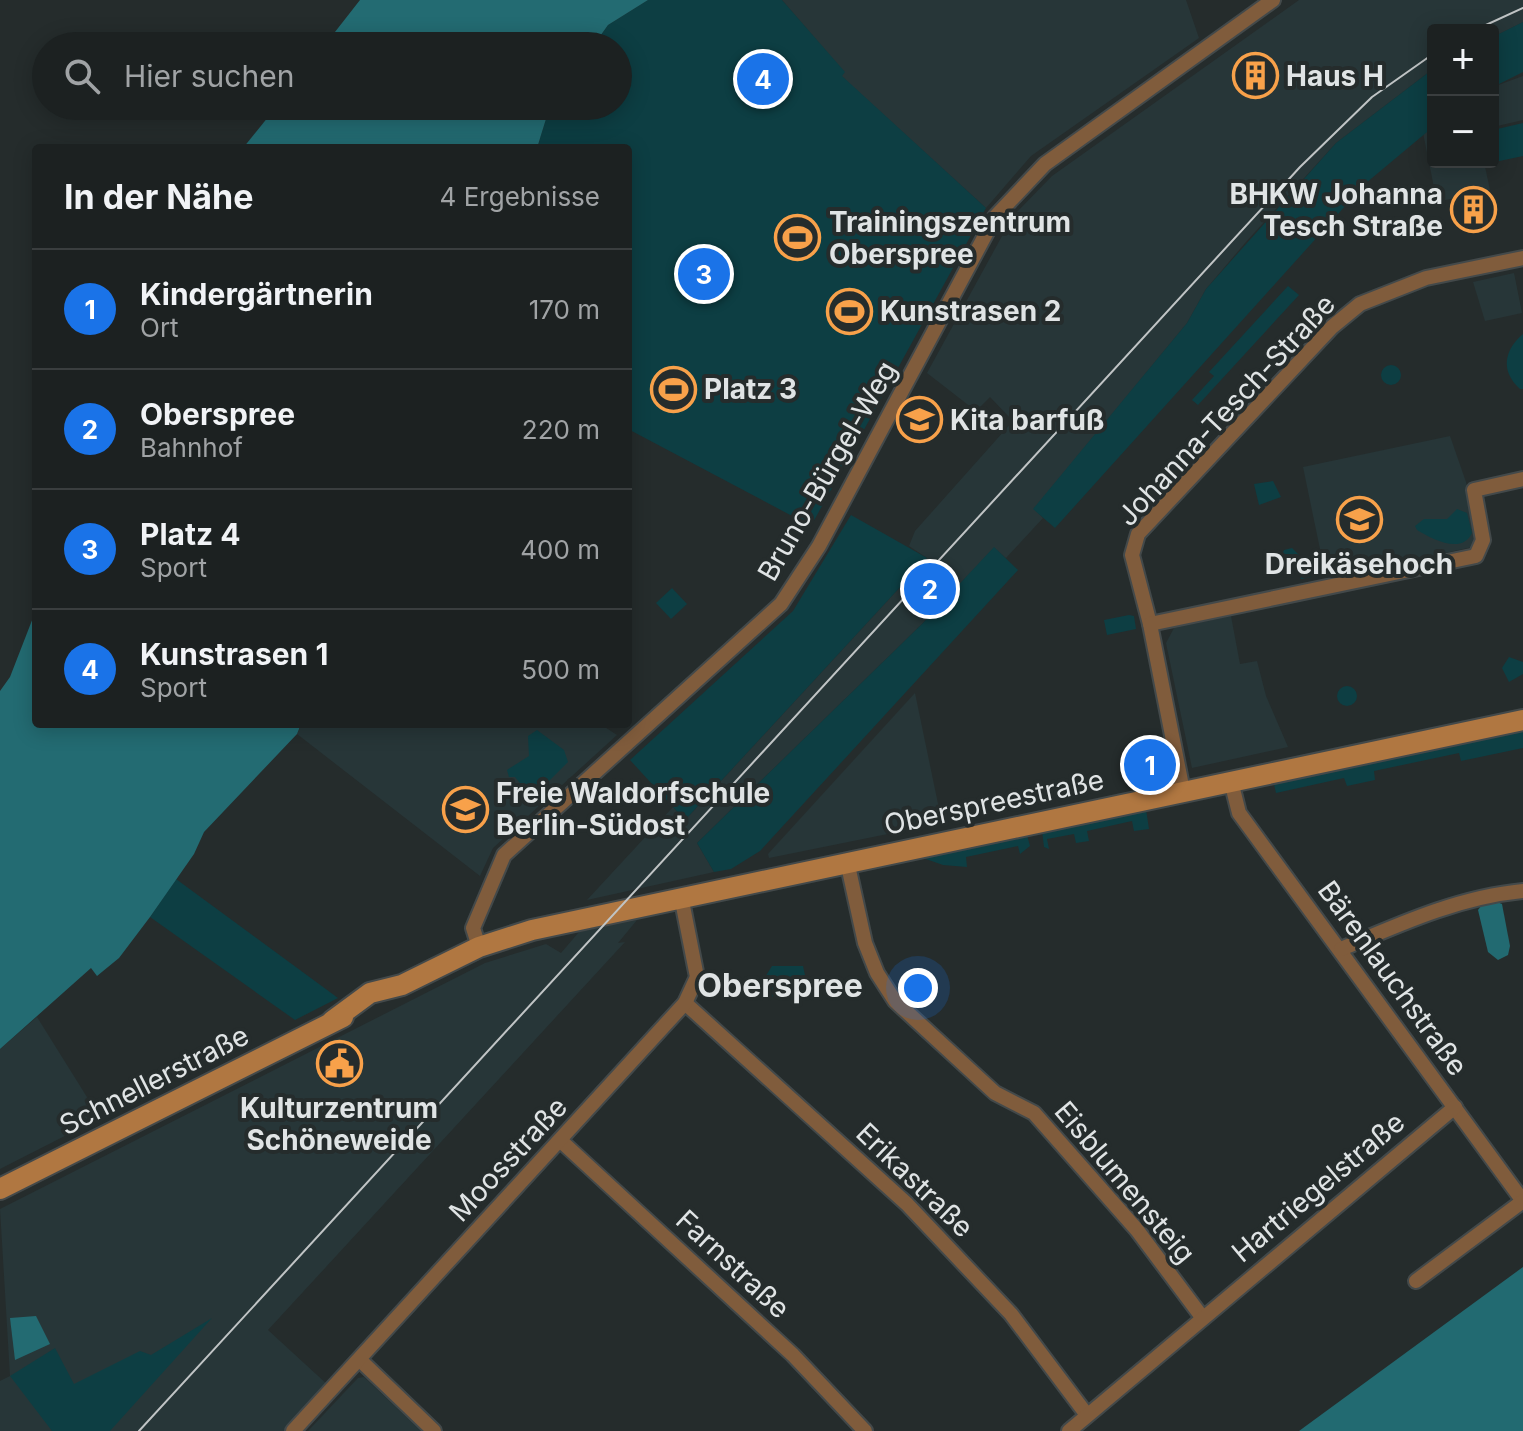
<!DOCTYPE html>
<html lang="de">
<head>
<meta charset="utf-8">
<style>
  :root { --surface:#1c2121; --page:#292e2e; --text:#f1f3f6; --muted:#a0a3a5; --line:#3a3e3f; --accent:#1a73e8 }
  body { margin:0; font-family:Inter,sans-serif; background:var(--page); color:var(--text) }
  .controls { position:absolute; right:24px; top:24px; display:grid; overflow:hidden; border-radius:8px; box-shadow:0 4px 20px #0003 }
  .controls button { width:72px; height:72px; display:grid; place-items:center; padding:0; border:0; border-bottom:2px solid var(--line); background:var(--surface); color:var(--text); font:40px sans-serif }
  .you { position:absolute; left:918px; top:988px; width:28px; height:28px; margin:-20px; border:6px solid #fff; border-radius:50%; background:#1a73e8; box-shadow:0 0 0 12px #1a73e833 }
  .badge { display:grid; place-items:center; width:52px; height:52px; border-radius:50%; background:var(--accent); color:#fff; font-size:26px; font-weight:700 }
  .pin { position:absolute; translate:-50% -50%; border:4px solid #fff; box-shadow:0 2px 8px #0006 }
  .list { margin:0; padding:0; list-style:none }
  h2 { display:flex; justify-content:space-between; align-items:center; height:104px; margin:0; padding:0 32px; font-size:34px }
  h2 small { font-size:26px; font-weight:400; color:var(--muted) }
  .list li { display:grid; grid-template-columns:52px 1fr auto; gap:24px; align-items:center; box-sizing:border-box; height:120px; padding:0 32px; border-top:2px solid var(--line) }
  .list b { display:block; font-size:30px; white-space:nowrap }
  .list p { margin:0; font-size:26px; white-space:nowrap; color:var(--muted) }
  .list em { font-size:26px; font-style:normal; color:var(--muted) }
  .icon { flex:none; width:44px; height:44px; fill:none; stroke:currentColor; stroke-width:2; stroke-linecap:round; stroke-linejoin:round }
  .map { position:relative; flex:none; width:1523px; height:1431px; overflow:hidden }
  .search { position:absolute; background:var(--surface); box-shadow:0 4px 20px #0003; left:32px; top:32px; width:600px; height:88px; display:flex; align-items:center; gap:20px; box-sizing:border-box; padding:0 28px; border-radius:44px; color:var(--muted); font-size:30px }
  .panel { position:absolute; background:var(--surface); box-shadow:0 4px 20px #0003; left:32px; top:144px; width:600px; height:584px; border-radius:8px }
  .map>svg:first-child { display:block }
  .built { fill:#273638 }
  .green { fill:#0d3e43 }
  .forest { fill:#226a71 }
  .water { fill:#236b72 }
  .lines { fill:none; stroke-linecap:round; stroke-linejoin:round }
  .minor-casing { stroke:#43494a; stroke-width:18 }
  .secondary-casing { stroke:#43494a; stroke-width:24 }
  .minor { stroke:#805c3c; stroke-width:14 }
  .secondary { stroke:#b07741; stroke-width:20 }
  .tram { stroke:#c0c4c5; stroke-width:2 }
  .labels { text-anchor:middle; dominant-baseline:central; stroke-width:8; stroke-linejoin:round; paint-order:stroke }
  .poi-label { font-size:28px; font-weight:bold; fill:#e0e4e5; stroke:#252c2c; text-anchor:start }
  .street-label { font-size:28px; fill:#e0e4e5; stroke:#252c2c }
  .quarter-label { font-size:32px; font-weight:bold; fill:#e0e4e5; stroke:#252c2c }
</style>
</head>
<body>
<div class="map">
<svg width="1523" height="1431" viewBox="0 0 1523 1431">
  <rect width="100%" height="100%" fill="#252c2c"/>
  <g class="built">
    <path d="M782 0H1186L1199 38 1031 156 986 208 841 76 844 72Z"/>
    <path d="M1299 0H1523V22L1493 37V30H1433V69L1336 143 1245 243 1206 289 1187 323 1034 509 1043 518 1006 558 994 548 923 623 697 843 714 872 587 900 673 807 685 820 927 558 909 546 915 531 1013 421 990 397 976 411 927 373 1013 216 1052 176Z"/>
    <path d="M1523 76V120L1493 127V87Z"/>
    <path d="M1433 125V162H1484L1490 190 1437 202 1423 133Z"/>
    <path d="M1514 273 1522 313 1485 321 1473 282Z"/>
    <path d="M1450 436 1466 482 1477 538 1473 547 1326 578 1303 467Z"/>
    <path d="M1231 616 1240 664 1257 661 1266 696 1288 747 1192 768 1166 643 1174 628Z"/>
    <path d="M915 693 942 823 769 858 768 854Z"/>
    <path d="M302 724H600L617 735 493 848 480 876 297 734Z"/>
    <path d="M637 920 618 943 625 942 268 1330 329 1386 286 1431H0V1381L10 1376 0 1209 485 963 546 944 561 953 579 932Z"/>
    <path d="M37 1017 100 1118 0 1169V1049Z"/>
    <path d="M364 1377 421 1431H308L358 1378Z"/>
  </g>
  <g class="green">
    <path d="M648 0H782L845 72 842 76 986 208 811 526 628 429V148H537L550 106H618V46H593L608 25Z"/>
    <path d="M1523 22V72L1493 87V37Z"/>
    <path d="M1433 69V127L1366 183 1055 528 1033 509 1187 323 1206 289 1336 143Z"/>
    <path d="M1523 123V156L1490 163 1493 130Z"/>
    <path d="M1288 286 1299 295 1198 405 1192 400 1214 376 1209 372Z"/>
    <path d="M1523 334V389H1520C1500 371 1504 350 1523 334Z"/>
    <circle cx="1391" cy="375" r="10"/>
    <path d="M1273 481 1281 497 1259 505 1254 484Z"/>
    <path d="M1457 509 1467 513 1472 533C1462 555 1432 539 1417 530L1415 526 1424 519H1447Z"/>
    <path d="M851 515 927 558 685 820 630 760 793 611Z"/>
    <path d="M994 547 1018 570 760 851 731 869 714 872 697 843 923 623Z"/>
    <path d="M1292 548 1300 556 1308 555V563L1316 576 1301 579 1297 562 1288 575 1277 566 1284 550Z"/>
    <path d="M672 588 687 604 671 619 656 603Z"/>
    <path d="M1129 615 1134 616 1136 629 1107 635 1104 620Z"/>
    <path d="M1509 657 1523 662V674L1509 682 1502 668Z"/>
    <circle cx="1347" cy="696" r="10"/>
    <path d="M1523 729V748L1461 761 1459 753 1374 771 1375 780 1347 786 1344 778 1276 793 1273 780Z"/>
    <path d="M537 730 564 750 568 762 547 783 529 794 515 777H509L507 770 529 756 528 736Z"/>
    <path d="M1146 809 1149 829 1134 831 1132 821 1087 831 1089 841 1076 843 1074 834 1047 839 1049 849 1044 847 1042 831Z"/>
    <path d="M1027 835 1030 846 1020 854 1018 846 966 857 967 867 943 865 923 858 925 851Z"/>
    <path d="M176 879 338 998 295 1020 150 917Z"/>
    <path d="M772 966H803L807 984 796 987 785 998 770 996 762 982Z"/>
    <path d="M212 1318 110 1431H52L10 1376 55 1348 74 1384 140 1351 151 1355Z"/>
  </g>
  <g class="forest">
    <path d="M1497 902 1502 904 1510 946 1508 955 1498 960 1488 952 1478 910 1481 906Z"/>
    <path d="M1523 1267V1431H1299Z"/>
  </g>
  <g class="water">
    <path d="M360 0H648L608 25 593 46H324Z"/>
    <path d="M277 106H550L537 148H243Z"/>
    <path d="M36 610V724H301L297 734 204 832 194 854 150 917 119 958 97 976 91 968 0 1049V691L10 677Z"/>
    <path d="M36 1316 50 1344 15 1360 10 1318Z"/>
  </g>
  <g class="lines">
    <defs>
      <g id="minor">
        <path d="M1150 624 1132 555 1138 534 1332 327 1360 304 1426 278 1523 258"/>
        <path d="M1231 781 1239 813 1523 1201"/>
        <path d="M1183 791 1150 624 1476 556 1483 540 1474 490 1523 479"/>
        <path d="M847 861 865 943 877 973 895 1001 995 1093 1034 1113 1137 1230 1202 1317"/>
        <path d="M479 947 473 928 504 855 781 604 819 546 995 217 1045 164 1273 0"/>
        <path d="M1341 949C1400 924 1459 897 1523 891"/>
        <path d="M685 1003 907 1204 1011 1314 1087 1415"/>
        <path d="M561 1141 793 1355 865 1431"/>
        <path d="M1416 1281 1523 1201"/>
        <path d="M360 1360 434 1431"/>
        <path d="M293 1431 685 1003 697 977 681 896"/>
        <path d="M1069 1431 1455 1107"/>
      </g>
      <g id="secondary">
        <path d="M332 1021 370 993 402 985 479 947 532 930 1523 720"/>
        <path d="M0 1189 343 1017"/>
      </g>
    </defs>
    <use href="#minor" class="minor-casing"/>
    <use href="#secondary" class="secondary-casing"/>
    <use href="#minor" class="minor"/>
    <use href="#secondary" class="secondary"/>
    <g class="tram">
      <path d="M1475 30 1523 8"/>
      <path d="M139 1431 1300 167 1372 97 1433 54"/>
    </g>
  </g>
  <defs>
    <symbol id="building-ring" viewBox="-11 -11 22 22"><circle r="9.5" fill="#252c2c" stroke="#f8a14a" stroke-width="1.5"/><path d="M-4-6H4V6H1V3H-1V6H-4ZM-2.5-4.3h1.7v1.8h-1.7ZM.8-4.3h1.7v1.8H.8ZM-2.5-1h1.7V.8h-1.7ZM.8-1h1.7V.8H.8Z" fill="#f8a14a"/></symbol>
    <symbol id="stadium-ring" viewBox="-11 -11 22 22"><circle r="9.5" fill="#252c2c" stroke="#f8a14a" stroke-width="1.5"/><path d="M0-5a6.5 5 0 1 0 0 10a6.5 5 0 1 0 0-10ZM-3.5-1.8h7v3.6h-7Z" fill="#f8a14a"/></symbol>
    <symbol id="school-ring" viewBox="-11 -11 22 22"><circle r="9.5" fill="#252c2c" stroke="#f8a14a" stroke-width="1.5"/><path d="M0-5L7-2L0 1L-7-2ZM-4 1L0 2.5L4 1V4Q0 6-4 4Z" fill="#f8a14a"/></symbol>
    <symbol id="civic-ring" viewBox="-11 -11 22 22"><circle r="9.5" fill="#252c2c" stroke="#f8a14a" stroke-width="1.5"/><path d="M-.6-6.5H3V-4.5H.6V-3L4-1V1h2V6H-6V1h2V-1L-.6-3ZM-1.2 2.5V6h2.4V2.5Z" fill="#f8a14a"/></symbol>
  </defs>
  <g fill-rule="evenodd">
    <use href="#building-ring" x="1230" y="50" width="51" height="51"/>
    <use href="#building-ring" x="1448" y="184" width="51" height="51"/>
    <use href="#stadium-ring" x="772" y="212" width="51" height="51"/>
    <use href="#stadium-ring" x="824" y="286" width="51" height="51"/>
    <use href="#stadium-ring" x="648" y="364" width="51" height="51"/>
    <use href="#school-ring" x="894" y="394" width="51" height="51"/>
    <use href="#school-ring" x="1334" y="494" width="51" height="51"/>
    <use href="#school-ring" x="440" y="784" width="51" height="51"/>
    <use href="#civic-ring" x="314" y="1038" width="51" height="51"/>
  </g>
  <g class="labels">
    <g class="poi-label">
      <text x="1286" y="76">Haus H</text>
      <text x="1443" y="194" text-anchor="end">BHKW Johanna<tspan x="1443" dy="32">Tesch Straße</tspan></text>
      <text x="829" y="222">Trainingszentrum<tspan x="829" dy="32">Oberspree</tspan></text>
      <text x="880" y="311">Kunstrasen 2</text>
      <text x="704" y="389">Platz 3</text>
      <text x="950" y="420">Kita barfuß</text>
      <text x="1359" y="564" text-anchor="middle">Dreikäsehoch</text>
      <text x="496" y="793">Freie Waldorfschule<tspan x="496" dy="32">Berlin-Südost</tspan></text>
      <text x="339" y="1108" text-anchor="middle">Kulturzentrum<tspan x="339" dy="32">Schöneweide</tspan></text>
    </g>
    <g class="street-label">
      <text transform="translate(1226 410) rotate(-47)">Johanna-Tesch-Straße</text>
      <text transform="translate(827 471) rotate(-60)">Bruno-Bürgel-Weg</text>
      <text transform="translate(994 802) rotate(-12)">Oberspreestraße</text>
      <text transform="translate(1393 978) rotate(54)">Bärenlauchstraße</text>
      <text transform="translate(154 1080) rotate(-27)">Schnellerstraße</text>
      <text transform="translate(508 1159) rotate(-47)">Moosstraße</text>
      <text transform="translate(915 1180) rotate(44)">Erikastraße</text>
      <text transform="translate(1125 1182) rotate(50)">Eisblumensteig</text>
      <text transform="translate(1318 1187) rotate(-40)">Hartriegelstraße</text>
      <text transform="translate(733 1264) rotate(43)">Farnstraße</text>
    </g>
    <g class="quarter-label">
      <text x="780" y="985">Oberspree</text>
    </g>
  </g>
</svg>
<div class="controls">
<button>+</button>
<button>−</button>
</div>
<div class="you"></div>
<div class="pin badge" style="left:1150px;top:765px">1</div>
<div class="pin badge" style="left:930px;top:589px">2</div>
<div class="pin badge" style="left:704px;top:274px">3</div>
<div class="pin badge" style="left:763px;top:79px">4</div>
<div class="search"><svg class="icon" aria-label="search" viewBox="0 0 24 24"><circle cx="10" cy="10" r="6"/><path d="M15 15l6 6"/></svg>Hier suchen</div>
<section class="panel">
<h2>In der Nähe<small>4 Ergebnisse</small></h2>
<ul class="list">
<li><span class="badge">1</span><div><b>Kindergärtnerin</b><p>Ort</p></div><em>170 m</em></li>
<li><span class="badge">2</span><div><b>Oberspree</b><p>Bahnhof</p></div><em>220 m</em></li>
<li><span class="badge">3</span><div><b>Platz 4</b><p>Sport</p></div><em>400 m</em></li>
<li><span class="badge">4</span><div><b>Kunstrasen 1</b><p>Sport</p></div><em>500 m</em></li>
</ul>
</section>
</div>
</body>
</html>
